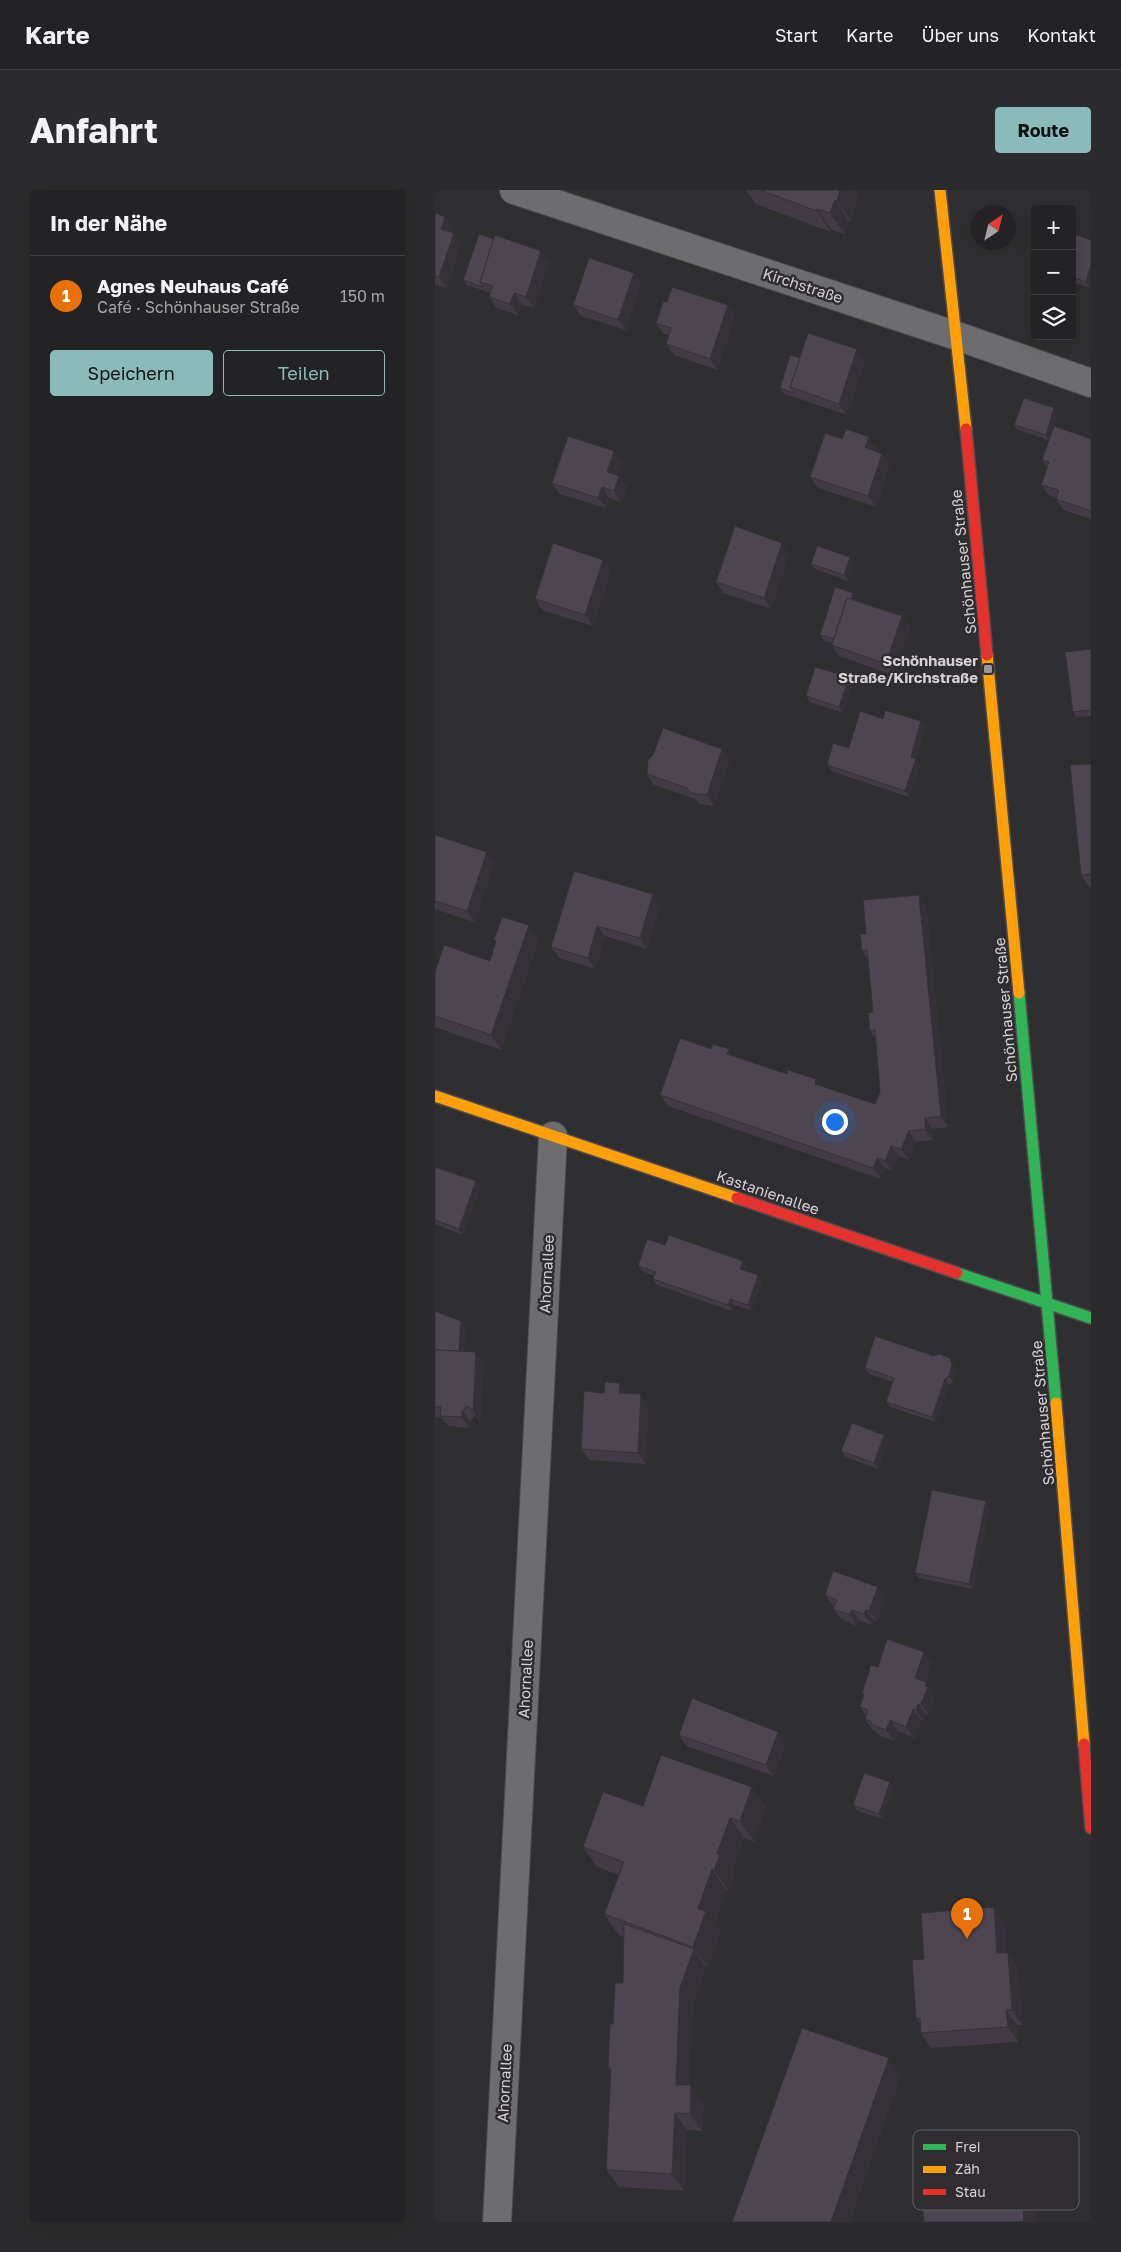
<!DOCTYPE html>
<html lang="de">
<head>
<meta charset="utf-8">
<style>
  :root { --surface:#232224; --page:#2b2a2c; --text:#f1f3f6; --muted:#a3a4a6; --line:#403f41; --accent:#8bbbb9 }
  body { margin:0; font-family:"Golos Text",sans-serif; background:var(--page); color:var(--text) }
  .controls { position:absolute; right:15px; top:15px; display:grid; overflow:hidden; border-radius:5px; box-shadow:0 5px 20px #0002 }
  .controls button { width:45px; height:45px; display:grid; place-items:center; padding:0; border:0; border-bottom:1px solid var(--line); background:var(--surface); color:var(--text); font:25px sans-serif }
  .compass { position:absolute; left:536px; top:15px; width:45px; height:45px; border-radius:50%; background:var(--surface); box-shadow:0 5px 20px #0002; rotate:35deg }
  .you { position:absolute; left:399px; top:931px; width:18px; height:18px; margin:-12px; border:4px solid #fff; border-radius:50%; background:#1a73e8; box-shadow:0 0 0 8px #1a73e833 }
  .badge { display:grid; place-items:center; width:32px; height:32px; border-radius:50%; background:var(--accent); color:#fff; font-size:16px; font-weight:700 }
  .pin { position:absolute; translate:-50% -41px; filter:drop-shadow(0 1px 2px #0008) }
  .pin::after { content:''; position:absolute; top:26px; width:18px; height:15px; background:inherit; clip-path:polygon(0 0,100% 0,50% 100%) }
  .list { margin:0; padding:0; list-style:none }
  h2 { display:flex; justify-content:space-between; align-items:center; height:65px; margin:0; padding:0 20px; font-size:21px }
  h2 small { font-size:16px; font-weight:400; color:var(--muted) }
  .list li { display:grid; grid-template-columns:32px 1fr auto; gap:15px; align-items:center; box-sizing:border-box; height:80px; padding:0 20px; border-top:1px solid var(--line) }
  .list b { display:block; font-size:19px; white-space:nowrap }
  .list p { margin:0; font-size:16px; white-space:nowrap; color:var(--muted) }
  .list em { font-size:16px; font-style:normal; color:var(--muted) }
  .actions { display:flex; gap:10px; padding:15px 20px }
  .actions a { flex:1; padding:11px 0; border:1px solid var(--accent); border-radius:5px; text-align:center; font-size:18px; color:var(--accent) }
  .actions .main { background:var(--accent); color:#111 }
  .icon { flex:none; width:28px; height:28px; fill:none; stroke:currentColor; stroke-width:2; stroke-linecap:round; stroke-linejoin:round }
  .map { position:relative; flex:none; width:656px; height:2032px; overflow:hidden; border-radius:5px }
  header { display:flex; align-items:center; gap:30px; box-sizing:border-box; height:70px; padding:0 25px; background:var(--surface); border-bottom:1px solid var(--line) }
  header strong { font-size:24px }
  nav { display:flex; gap:28px; margin-inline-start:auto; font-size:18px }
  .intro { display:flex; align-items:center; justify-content:space-between; box-sizing:border-box; height:120px; padding:0 30px }
  h1 { margin:0; font-size:35px }
  .button { padding:12px 22px; border-radius:5px; background:var(--accent); color:#111; font-size:18px; font-weight:700 }
  main { display:flex; gap:30px; padding:0 30px }
  aside { flex:1; background:var(--surface); border-radius:5px; box-shadow:0 5px 20px #0002 }
  .map>svg:first-child { display:block }
  .lines { fill:none; stroke-linecap:round; stroke-linejoin:round }
  .street-casing { stroke:#4d4b4d; stroke-width:30 }
  .fast-casing { stroke:#4d4b4d; stroke-width:14 }
  .slow-casing { stroke:#4d4b4d; stroke-width:14 }
  .jam-casing { stroke:#4d4b4d; stroke-width:14 }
  .street { stroke:#6d6c6e; stroke-width:28 }
  .fast { stroke:#30b455; stroke-width:11 }
  .slow { stroke:#ff9f0a; stroke-width:11 }
  .jam { stroke:#e5322d; stroke-width:11 }
  .wall { fill:#423b45 }
  .shaded-wall { fill:#363038 }
  .building { fill:#4d4550; stroke:#363038 }
  .poi-dot { fill:#9a989b; stroke:#302d31; stroke-width:2 }
  .labels { text-anchor:middle; dominant-baseline:central; stroke-width:5; stroke-linejoin:round; paint-order:stroke }
  .street-label { font-size:15px; fill:#d4d1d4; stroke:#302d31 }
  .poi-label { font-size:15px; font-weight:bold; fill:#d4d1d4; stroke:#302d31; text-anchor:end }
  .key { fill:#302d31; stroke:#615e62; stroke-width:1 }
  .key-label { font-size:14px; fill:#d4d1d4 }
</style>
</head>
<body>
<header>
<strong>Karte</strong>
<nav><a>Start</a><a>Karte</a><a>Über uns</a><a>Kontakt</a></nav>
</header>
<div class="intro"><h1>Anfahrt</h1><a class="button">Route</a></div>
<main>
<aside>
<h2>In der Nähe<small></small></h2>
<ul class="list">
<li><span class="badge" style="background:#e8710a">1</span><div><b>Agnes Neuhaus Café</b><p>Café · Schönhauser Straße</p></div><em>150 m</em></li>
</ul>
<div class="actions"><a class="main">Speichern</a><a>Teilen</a></div>
</aside>
<div class="map">
<svg width="656" height="2032" viewBox="0 0 656 2032">
  <rect width="100%" height="100%" fill="#2f2e30"/>
  <g class="lines">
    <defs>
      <g id="street">
        <path d="M79 0 522 146 656 193"/>
        <path d="M62 2032 118 946"/>
      </g>
      <g id="fast">
        <path d="M584 803 621 1213"/>
        <path d="M522 1083 656 1128"/>
      </g>
      <g id="slow">
        <path d="M505 0 531 239"/>
        <path d="M552 465 584 803"/>
        <path d="M0 906 302 1008"/>
        <path d="M621 1213 649 1554"/>
      </g>
      <g id="jam">
        <path d="M531 239 552 465"/>
        <path d="M302 1008 522 1083"/>
        <path d="M649 1554 656 1638"/>
      </g>
    </defs>
    <use href="#street" class="street-casing"/>
    <use href="#fast" class="fast-casing"/>
    <use href="#slow" class="slow-casing"/>
    <use href="#jam" class="jam-casing"/>
    <use href="#street" class="street"/>
    <use href="#fast" class="fast"/>
    <use href="#slow" class="slow"/>
    <use href="#jam" class="jam"/>
  </g>
  <g class="wall">
    <path d="M311 0H425L416 31H414L410 44 397 40 396 42 321 14Z"/>
    <path d="M0 23 10 27 18 37 16 43H19L26 54 12 98 0 94Z"/>
    <path d="M637 43 655 98 637 92Z"/>
    <path d="M114 72 99 118 86 114 83 125 62 118 54 107 56 103 32 95 28 90Z"/>
    <path d="M199 83 206 94 191 140 146 126 138 115Z"/>
    <path d="M232 112 293 115 300 126 282 180 239 165 231 154 234 145 229 144 221 133Z"/>
    <path d="M365 168 430 170 412 225 349 204 345 198Z"/>
    <path d="M623 224 619 237 656 249V329L629 320 621 309 622 308 614 305 606 295 612 277 607 270 614 250 583 240 579 235Z"/>
    <path d="M434 247 441 258 440 261 447 264 455 274 441 317 383 298 375 287 407 249Z"/>
    <path d="M187 272 182 285 184 286 192 297 186 312 174 308 171 318 125 304 117 293Z"/>
    <path d="M354 364 336 419 289 403 281 392Z"/>
    <path d="M168 370 176 381 158 436 107 420 100 409Z"/>
    <path d="M419 373 413 391 380 379 376 374Z"/>
    <path d="M422 409V411L475 437 458 485 404 466 397 455V453L389 451 385 445Z"/>
    <path d="M656 459V526L642 527 638 522Z"/>
    <path d="M414 487 418 493 408 523 375 512 371 506Z"/>
    <path d="M448 529 486 531 490 536 481 569 485 575 474 607 396 581 392 575 414 558Z"/>
    <path d="M295 570 279 616 264 614 260 609 219 595 212 584Z"/>
    <path d="M656 574V696H653L646 685Z"/>
    <path d="M0 646 59 673 39 732 0 719Z"/>
    <path d="M139 681 225 715 212 759 170 746 160 779 124 768 116 757Z"/>
    <path d="M491 716 513 937 497 939 498 950 481 952 474 970 464 966 457 981 450 978 446 989 233 916 225 905 276 859H294L298 866 440 914 445 902 440 849 435 841 438 822 433 770 427 761 431 744Z"/>
    <path d="M59 750H104L66 860 0 837V782L55 771 61 752Z"/>
    <path d="M0 977 41 991 45 997 28 1045 0 1034Z"/>
    <path d="M230 1055 312 1077 311 1081 323 1085 327 1091 317 1120 299 1115 297 1121 222 1095 218 1089 219 1086 207 1081 203 1076Z"/>
    <path d="M0 1121 30 1136 29 1162 49 1173 46 1232 40 1226 35 1231 34 1238 13 1236 7 1228 0 1227Z"/>
    <path d="M519 1174 521 1181 518 1192 514 1195 501 1232 455 1217 451 1212 458 1192 434 1184 430 1178Z"/>
    <path d="M192 1204 213 1215 211 1274 154 1270 146 1259Z"/>
    <path d="M449 1245 453 1251 443 1279 411 1267 406 1261Z"/>
    <path d="M555 1317 538 1399 484 1388 480 1383Z"/>
    <path d="M390 1405 450 1407 442 1431 439 1430 437 1435 425 1431 422 1436 406 1429 398 1419 399 1416H398Z"/>
    <path d="M489 1462 497 1473 490 1492H491L499 1503 498 1505 500 1508 494 1525 491 1524 488 1531 486 1530 479 1548 463 1541 459 1551 443 1545 440 1541 438 1540 430 1529 431 1526 425 1517 429 1506 427 1503 443 1477Z"/>
    <path d="M244 1545 351 1553 339 1586 251 1556Z"/>
    <path d="M317 1597 331 1617 319 1652 309 1648 297 1682 299 1685 294 1701 291 1700 280 1733 286 1742 273 1777H271L258 1816 254 1895H256L269 1913 267 1941 252 1940 249 2001 184 1997 171 1980 176 1883 173 1878 178 1834 188 1793 189 1747 184 1745 169 1724 184 1685 162 1677 148 1657 208 1616Z"/>
    <path d="M459 1597 448 1629 422 1621 418 1615Z"/>
    <path d="M569 1732 571 1763H573L583 1778 587 1835H582L583 1852 496 1858 486 1843 485 1834 481 1828 489 1769Z"/>
  </g>
  <g class="shaded-wall">
    <path d="M405 0H425L416 31 402 11Z"/>
    <path d="M400 10 414 31 410 44 395 23Z"/>
    <path d="M382 19 397 40 396 42 382 21Z"/>
    <path d="M10 27 18 37 13 50 6 39Z"/>
    <path d="M19 43 26 54 12 98 4 87Z"/>
    <path d="M106 61 114 72 99 118 91 107Z"/>
    <path d="M656 75V93L655 98 651 92Z"/>
    <path d="M199 83 206 94 191 140 183 130Z"/>
    <path d="M79 103 86 114 83 125 75 114Z"/>
    <path d="M293 115 300 126 282 180 275 169Z"/>
    <path d="M422 159 430 170 412 225 404 214Z"/>
    <path d="M619 218 623 224 615 251 611 245Z"/>
    <path d="M434 247 441 258 438 268 430 257Z"/>
    <path d="M179 261 187 272 179 293 172 282Z"/>
    <path d="M447 264 455 274 441 317 433 306Z"/>
    <path d="M184 286 192 297 186 312 179 301Z"/>
    <path d="M167 297 174 308 171 318 163 308Z"/>
    <path d="M347 353 354 364 336 419 329 408Z"/>
    <path d="M415 367 419 373 413 391 409 385Z"/>
    <path d="M168 370 176 381 158 436 150 425Z"/>
    <path d="M418 403 422 409 407 456 403 451Z"/>
    <path d="M467 426 475 437 458 485 451 474Z"/>
    <path d="M414 487 418 493 408 523 404 517Z"/>
    <path d="M486 531 490 536 481 569 485 575 474 607 470 601 476 567Z"/>
    <path d="M287 559 295 570 279 616 272 605Z"/>
    <path d="M52 662 59 673 39 732 32 721Z"/>
    <path d="M218 704 225 715 212 759 205 748Z"/>
    <path d="M484 705 491 716 513 937 506 926Z"/>
    <path d="M94 735 104 750 66 860 56 845Z"/>
    <path d="M162 736 170 746 160 779 153 768Z"/>
    <path d="M294 859 301 870 292 864Z"/>
    <path d="M381 889 389 900 380 894Z"/>
    <path d="M490 928 497 939 498 950 490 939Z"/>
    <path d="M474 941 481 952 474 970 466 959Z"/>
    <path d="M456 956 464 966 457 981 450 971Z"/>
    <path d="M442 968 450 978 446 989 438 978Z"/>
    <path d="M41 991 45 997 28 1045 24 1039Z"/>
    <path d="M308 1071 312 1077 309 1085 305 1079Z"/>
    <path d="M323 1085 327 1091 317 1120 313 1115Z"/>
    <path d="M295 1109 299 1115 297 1121 293 1115Z"/>
    <path d="M26 1131 30 1136 28 1172 24 1166Z"/>
    <path d="M41 1162 49 1173 46 1232 38 1221Z"/>
    <path d="M515 1168 519 1174 521 1181 518 1192 514 1186Z"/>
    <path d="M510 1189 514 1195 501 1232 497 1227Z"/>
    <path d="M185 1193 192 1204 184 1203Z"/>
    <path d="M206 1204 213 1215 211 1274 203 1263Z"/>
    <path d="M27 1221 35 1231 34 1238 27 1227Z"/>
    <path d="M449 1245 453 1251 443 1279 439 1273Z"/>
    <path d="M551 1311 555 1317 538 1399 534 1394Z"/>
    <path d="M443 1397 450 1407 442 1431 434 1421Z"/>
    <path d="M431 1419 439 1430 437 1435 429 1424Z"/>
    <path d="M417 1420 425 1431 422 1436 415 1425Z"/>
    <path d="M489 1462 497 1473 487 1499 480 1488Z"/>
    <path d="M491 1492 499 1503 498 1505 500 1508 494 1525 486 1514Z"/>
    <path d="M483 1514 491 1524 488 1531 481 1520Z"/>
    <path d="M478 1519 486 1530 479 1548 471 1537Z"/>
    <path d="M455 1530 463 1541 459 1551 451 1540Z"/>
    <path d="M343 1542 351 1553 339 1586 331 1575Z"/>
    <path d="M455 1592 459 1597 448 1629 444 1624Z"/>
    <path d="M317 1597 331 1617 319 1652 305 1631Z"/>
    <path d="M295 1628 309 1648 297 1682 299 1685 294 1701 279 1680 282 1664Z"/>
    <path d="M277 1679 291 1700 280 1733 286 1742 273 1777 258 1757 263 1719Z"/>
    <path d="M559 1717 569 1732 572 1778 562 1763Z"/>
    <path d="M259 1759 271 1777 258 1816 254 1912 241 1895 245 1798Z"/>
    <path d="M573 1763 583 1778 587 1835 577 1820Z"/>
    <path d="M571 1820 582 1835 583 1852 573 1837Z"/>
    <path d="M454 1868 466 1886 415 2032H396Z"/>
    <path d="M256 1895 269 1913 267 1941 255 1924Z"/>
    <path d="M240 1923 252 1940 249 2001 237 1984Z"/>
    <path d="M558 1963 572 1984 558 1970Z"/>
    <path d="M579 1970 593 1990 595 2007 600 2015 602 2032H590L589 2031 581 1995Z"/>
  </g>
  <g class="building">
    <path d="M325 0H405L402 11 400 10 395 23 382 19V21Z"/>
    <path d="M0 23 10 27 6 39 19 43 4 87 0 86Z"/>
    <path d="M637 43 656 50V75L651 92 637 87Z"/>
    <path d="M44 44 59 49 45 92 48 97 28 90Z"/>
    <path d="M60 45 106 61 91 107 79 103 75 114 54 107 58 96 45 92Z"/>
    <path d="M600 67V75L597 74Z"/>
    <path d="M154 68 199 83 183 130 138 115Z"/>
    <path d="M237 97 293 115 275 169 231 154 236 138 221 133 228 112H232Z"/>
    <path d="M373 143 422 159 404 214 355 197Z"/>
    <path d="M355 165 365 168 355 197 359 203 345 198Z"/>
    <path d="M589 208 619 218 611 245 579 235Z"/>
    <path d="M619 236 656 249V321L621 309 624 300 606 295 614 272 607 270Z"/>
    <path d="M411 239 434 247 430 257 447 264 433 306 375 287 390 243 407 249Z"/>
    <path d="M133 246 179 261 172 282 184 286 179 301 167 297 163 308 117 293Z"/>
    <path d="M300 336 347 353 329 408 281 392Z"/>
    <path d="M118 353 168 370 150 425 100 409Z"/>
    <path d="M382 356 415 367 409 385 376 374Z"/>
    <path d="M400 397 418 403 416 410 412 408 399 449 385 445Z"/>
    <path d="M412 408 467 426 451 474 397 455Z"/>
    <path d="M656 459V520L638 522 630 462Z"/>
    <path d="M380 477 414 487 404 517 371 506Z"/>
    <path d="M450 520 486 531 476 567 481 569 470 601 392 575 398 553 414 558 425 521 448 529Z"/>
    <path d="M228 538 287 559 272 605 256 603 252 598 212 584 213 570 218 565Z"/>
    <path d="M656 574V684L646 685 635 575Z"/>
    <path d="M0 645 52 662 32 721 0 711Z"/>
    <path d="M139 681 218 704 205 748 162 736 153 768 116 757Z"/>
    <path d="M484 705 506 926 490 928V939L474 941 466 959 456 956 450 971 442 968 438 978 225 905 245 848 276 859 278 854 294 859 292 864 352 884 353 880 381 889 380 894 440 914 445 902 440 840 435 841 433 823 438 822 432 760 427 761 425 744H431L428 710Z"/>
    <path d="M67 727 94 735 56 845 0 826V782L9 755 55 771 61 751 59 750Z"/>
    <path d="M0 977 41 991 24 1039 0 1030Z"/>
    <path d="M234 1045 308 1071 305 1079 323 1085 313 1115 295 1109 293 1115 218 1089 221 1082 203 1076 212 1049 230 1055Z"/>
    <path d="M0 1121 26 1131 24 1161 0 1160Z"/>
    <path d="M440 1146 499 1166 504 1164 515 1168 517 1175 514 1186 510 1189 497 1227 451 1212 459 1188 430 1178Z"/>
    <path d="M0 1160 41 1162 38 1221 32 1216 27 1221V1227L5 1226 6 1217H0Z"/>
    <path d="M170 1192 185 1193 184 1203 206 1204 203 1263 146 1259 149 1201 169 1203Z"/>
    <path d="M417 1233 449 1245 439 1273 406 1261Z"/>
    <path d="M497 1300 551 1311 534 1394 480 1383Z"/>
    <path d="M398 1381 443 1397 434 1421 431 1419 429 1424 417 1420 415 1425 398 1419 402 1410 390 1405Z"/>
    <path d="M452 1449 489 1462 480 1488 491 1492 490 1496 493 1497 486 1514H483L481 1520 478 1519 471 1537 455 1530 451 1540 436 1534 437 1532 430 1529 433 1520 425 1517 429 1504 427 1503 436 1475 443 1477Z"/>
    <path d="M257 1508 343 1542 331 1575 244 1545Z"/>
    <path d="M226 1565 317 1597 305 1631 295 1628 282 1664 285 1665 279 1680 277 1679 263 1719 271 1721 258 1757 169 1724 189 1672 148 1657 168 1602 208 1616Z"/>
    <path d="M429 1583 455 1592 444 1624 418 1615Z"/>
    <path d="M559 1717 562 1763H573L577 1820H571L573 1837 486 1843 485 1828H481L477 1770 489 1769 486 1723Z"/>
    <path d="M189 1734 259 1759 245 1798 241 1895H256L255 1924 240 1923 237 1984 171 1980 176 1878H173L175 1834H178L180 1793H188Z"/>
    <path d="M367 1838 454 1868 396 2032H297Z"/>
    <path d="M558 1963V1970H579L581 1995H586L589 2031 583 2032H489L486 2002H489L488 1974 507 1973V1967Z"/>
  </g>
  <rect class="poi-dot" x="548" y="474" width="10" height="10" rx="2.5"/>
  <g class="labels">
    <g class="street-label">
      <text transform="translate(368 95) rotate(18)">Kirchstraße</text>
      <text transform="translate(528 372) rotate(-96)">Schönhauser Straße</text>
      <text transform="translate(570 820) rotate(-95)">Schönhauser Straße</text>
      <text transform="translate(333 1002) rotate(19)">Kastanienallee</text>
      <text transform="translate(111 1084) rotate(-87)">Ahornallee</text>
      <text transform="translate(607 1223) rotate(-95)">Schönhauser Straße</text>
      <text transform="translate(90 1489) rotate(-87)">Ahornallee</text>
      <text transform="translate(69 1893) rotate(-87)">Ahornallee</text>
    </g>
    <g class="poi-label">
      <text x="543" y="470">Schönhauser<tspan x="543" dy="17">Straße/Kirchstraße</tspan></text>
    </g>
  </g>
  <rect x="478" y="1940" width="166" height="80" rx="8" class="key"/>
  <rect x="488" y="1954" width="23" height="6" fill="#30b455"/>
  <rect x="488" y="1976" width="23" height="7" fill="#ff9f0a"/>
  <rect x="488" y="1999" width="23" height="6" fill="#e5322d"/>
  <g class="key-label">
    <text x="520" y="1962">Frei</text>
    <text x="520" y="1984">Zäh</text>
    <text x="520" y="2007">Stau</text>
  </g>
</svg>
<div class="controls">
<button>+</button>
<button>−</button>
<button><svg class="icon" aria-label="layers" viewBox="0 0 24 24"><path d="M12 4l9 5-9 5-9-5zM3 14l9 5 9-5"/></svg></button>
</div>
<svg class="compass" viewBox="-18 -18 36 36"><path d="M0-13l5 13h-10z" fill="#e53935"/><path d="M0 13l5-13h-10z" fill="#a3a4a6"/></svg>
<div class="you"></div>
<div class="pin badge" style="left:532px;top:1749px;background:#e8710a">1</div>
</div>
</main>
</body>
</html>
